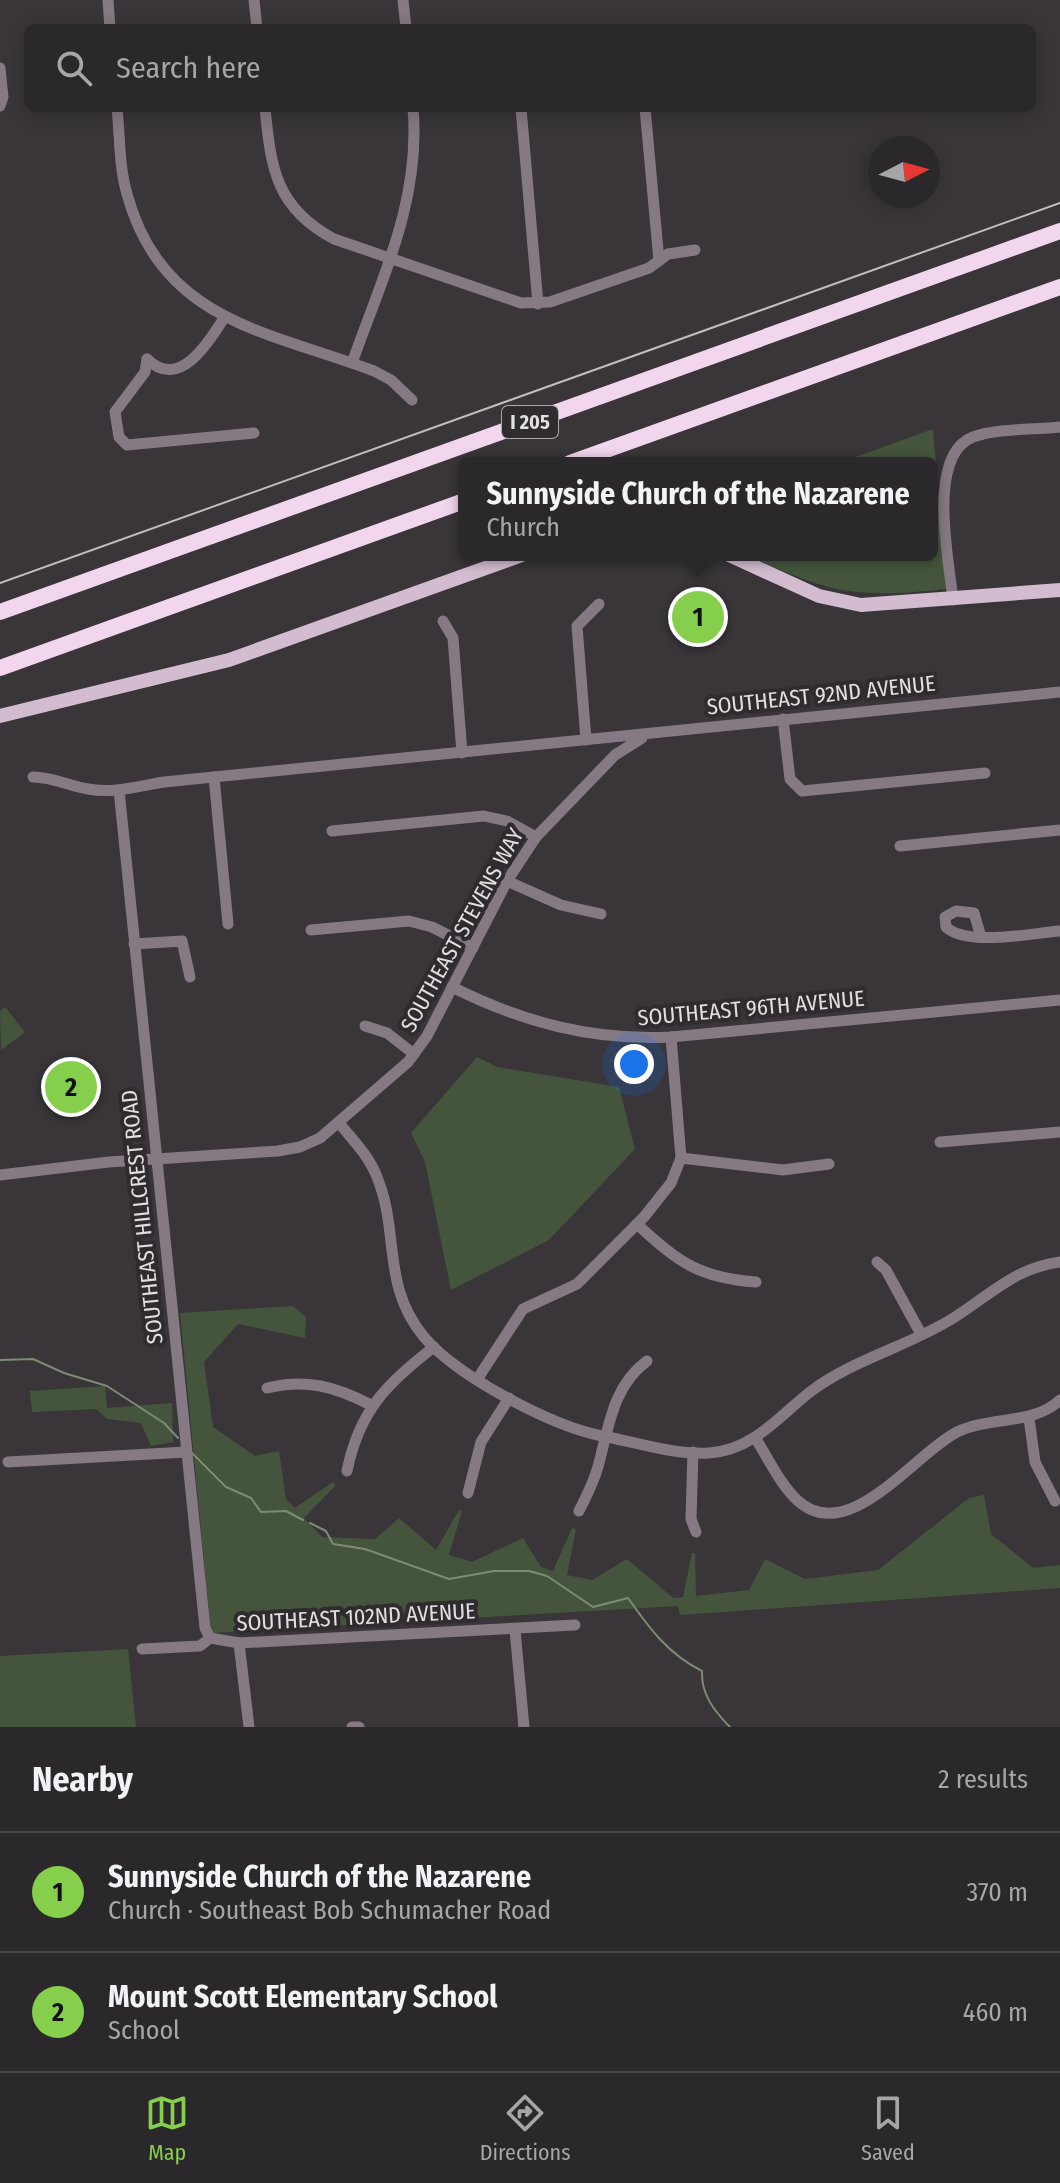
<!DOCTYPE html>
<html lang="en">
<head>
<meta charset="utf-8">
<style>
  :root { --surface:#2b282b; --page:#333033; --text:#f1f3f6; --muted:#a6a6a9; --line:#474447; --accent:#85cf4d }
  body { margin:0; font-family:"Fira Sans Condensed",sans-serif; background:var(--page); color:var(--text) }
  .compass { position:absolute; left:868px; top:136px; width:72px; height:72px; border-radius:50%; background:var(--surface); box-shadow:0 4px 20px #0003; rotate:84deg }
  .you { position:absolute; left:634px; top:1064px; width:28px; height:28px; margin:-20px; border:6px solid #fff; border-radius:50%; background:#1a73e8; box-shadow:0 0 0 12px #1a73e833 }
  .badge { display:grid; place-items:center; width:52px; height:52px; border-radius:50%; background:var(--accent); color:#111; font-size:26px; font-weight:700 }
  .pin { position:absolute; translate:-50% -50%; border:4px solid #fff; box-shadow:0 2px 8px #0006 }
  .popup { position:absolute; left:458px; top:457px; width:480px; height:104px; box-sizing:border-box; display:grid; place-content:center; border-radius:12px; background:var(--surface); filter:drop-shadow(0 2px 6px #0005); font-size:26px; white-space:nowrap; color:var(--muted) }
  .popup b { font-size:30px; color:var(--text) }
  .popup::after { content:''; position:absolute; left:50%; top:100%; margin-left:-16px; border:16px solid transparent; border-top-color:var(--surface) }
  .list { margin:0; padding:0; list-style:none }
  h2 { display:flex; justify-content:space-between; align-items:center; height:104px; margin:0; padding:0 32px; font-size:34px }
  h2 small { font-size:26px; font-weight:400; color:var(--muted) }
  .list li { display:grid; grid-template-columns:52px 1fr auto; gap:24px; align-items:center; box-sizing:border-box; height:120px; padding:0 32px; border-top:2px solid var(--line) }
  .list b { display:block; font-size:30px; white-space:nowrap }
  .list p { margin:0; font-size:26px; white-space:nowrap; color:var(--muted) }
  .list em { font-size:26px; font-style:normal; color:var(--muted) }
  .icon { flex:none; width:44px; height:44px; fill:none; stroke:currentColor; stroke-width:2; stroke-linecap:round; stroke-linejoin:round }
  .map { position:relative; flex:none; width:1060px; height:1727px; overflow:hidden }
  .search { position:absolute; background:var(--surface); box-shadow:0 4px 20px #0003; left:24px; right:24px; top:24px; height:88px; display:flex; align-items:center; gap:20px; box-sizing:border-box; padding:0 28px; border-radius:12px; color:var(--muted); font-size:30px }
  .sheet { height:344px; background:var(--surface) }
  nav { display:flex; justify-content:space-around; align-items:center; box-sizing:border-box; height:112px; border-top:2px solid var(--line); background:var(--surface); font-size:22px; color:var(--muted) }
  nav a { display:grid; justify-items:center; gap:4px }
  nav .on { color:var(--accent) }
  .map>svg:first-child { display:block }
  .green { fill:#45553d }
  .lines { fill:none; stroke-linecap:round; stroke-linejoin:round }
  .stream { stroke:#7c8c72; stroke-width:2 }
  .minor { stroke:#857a83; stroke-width:11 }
  .major { stroke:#d3bcd0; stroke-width:14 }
  .highway { stroke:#f2d6ee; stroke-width:16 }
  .tram { stroke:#c1bec0; stroke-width:2 }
  .labels { text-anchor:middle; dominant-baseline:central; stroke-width:8; stroke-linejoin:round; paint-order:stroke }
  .shield { fill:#2f2b2f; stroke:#aca9ac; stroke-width:2 }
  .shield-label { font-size:20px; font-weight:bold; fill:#e2dfe1 }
  .street-label { font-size:22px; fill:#e2dfe1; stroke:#2f2b2f }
</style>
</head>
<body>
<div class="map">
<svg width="1060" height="1727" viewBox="0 0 1060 1727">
  <rect width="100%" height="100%" fill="#393539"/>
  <g class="green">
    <path d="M933 429 946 589C853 599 831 593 746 555H932V463H839Z"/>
    <path d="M5 1007 25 1032 1 1050 0 1011Z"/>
    <path d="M477 1057 497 1067 619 1087 635 1149 549 1240 451 1290 425 1162 411 1133Z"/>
    <path d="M293 1306 306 1317 305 1338 238 1324 204 1362 213 1427 255 1456 279 1451 286 1499 295 1508 333 1482 336 1485 304 1518 322 1537 375 1539 399 1518 436 1550 459 1510 462 1511 449 1555 472 1562 523 1538 541 1567 553 1571 572 1528 576 1529 567 1575 592 1580 627 1559 673 1598 683 1597 692 1553H695L696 1596 749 1590 765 1559 805 1579 878 1570 969 1498 984 1495 991 1534 1033 1568 1060 1565V1588L680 1615 678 1606 211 1633 180 1313Z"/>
    <path d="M105 1386 107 1408 172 1403 173 1442 151 1446 141 1423 107 1419 96 1409 32 1412 30 1391Z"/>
    <path d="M128 1649 136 1727H0V1656Z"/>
  </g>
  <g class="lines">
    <g class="stream">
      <path d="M0 1360 33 1359 64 1373 107 1386 164 1423 178 1438"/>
      <path d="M191 1452 226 1487 251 1498 261 1512 286 1511 303 1520"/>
      <path d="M310 1523 326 1531 333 1544 365 1549 449 1579 494 1571H529L547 1576 593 1607 628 1598C650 1629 668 1654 702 1671 701 1694 714 1711 730 1727"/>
    </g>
    <g class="minor">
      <path d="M108 0 110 28"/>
      <path d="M254 0 257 28"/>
      <path d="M403 0 406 28"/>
      <path d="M0 68 3 97 0 106"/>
      <path d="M117 108C120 136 119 167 127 194 162 322 268 331 374 371L391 380 412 400"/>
      <path d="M265 108C271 169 276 208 334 239L521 303 550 302 649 268 668 254 695 250"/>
      <path d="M521 108 538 304"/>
      <path d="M645 108 659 261"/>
      <path d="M147 359 145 372 115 412 119 437 127 445 254 433"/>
      <path d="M147 359C179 391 209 342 224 318"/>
      <path d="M352 363C382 278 421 200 413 108"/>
      <path d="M953 600C949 560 926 455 973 437 998 428 1033 430 1060 427"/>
      <path d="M443 621 453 638 462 753"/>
      <path d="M783 719 790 779 802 791 985 773"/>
      <path d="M586 740 577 626 599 604"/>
      <path d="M33 777C54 777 68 786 88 789 113 794 139 786 164 782L1060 692"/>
      <path d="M214 777 228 924"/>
      <path d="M119 790 205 1628 210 1638"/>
      <path d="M332 831 484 816 507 821 536 837"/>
      <path d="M900 846 1060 830"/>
      <path d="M507 881 561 905 601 914"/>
      <path d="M311 930 409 921 432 927 473 948"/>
      <path d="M981 937 974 913 956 911 945 917 946 927C967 947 1032 933 1060 931"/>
      <path d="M134 944 182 941 190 977"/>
      <path d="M452 987C522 1022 592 1041 671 1037L1060 1000"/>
      <path d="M365 1026 387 1033 414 1054"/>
      <path d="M339 1123C353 1140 369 1156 377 1177 400 1233 381 1285 424 1337 457 1376 551 1426 602 1436 636 1442 673 1455 709 1453 753 1450 778 1417 810 1392 853 1359 910 1346 955 1317 991 1294 1015 1268 1060 1262"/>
      <path d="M940 1142 1060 1132"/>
      <path d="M681 1158 783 1170 829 1164"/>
      <path d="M0 1175 109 1162 278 1151 300 1147 320 1138 408 1062 427 1036 507 881 536 837 615 755 642 738"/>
      <path d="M637 1224C677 1262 700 1278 756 1282"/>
      <path d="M877 1262 886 1270 921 1334"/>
      <path d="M478 1378 523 1309 577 1284 644 1217 671 1183 681 1158 671 1037"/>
      <path d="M267 1388C306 1378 336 1387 371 1405"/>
      <path d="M1029 1418 1035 1462 1055 1501"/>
      <path d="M756 1439C768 1458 780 1484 797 1500 848 1548 915 1453 957 1432 991 1416 1034 1425 1060 1400"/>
      <path d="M693 1452 691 1519 696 1532"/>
      <path d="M8 1462 186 1452"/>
      <path d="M347 1471C359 1411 387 1383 434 1347"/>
      <path d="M468 1493 481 1442 509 1398"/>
      <path d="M579 1511C587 1495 595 1480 599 1463 609 1426 613 1386 647 1361"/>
      <path d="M515 1630 524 1727"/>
      <path d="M239 1643 249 1727"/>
      <path d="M142 1649 200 1646 210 1638 239 1643 575 1625"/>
      <path d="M352 1727H359"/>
    </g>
    <g class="major">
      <path d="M729 555 819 596 861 605 1060 590"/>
      <path d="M0 716 229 660 522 555"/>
    </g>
    <g class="highway">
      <path d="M570 463 1060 287"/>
      <path d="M0 612 1060 231"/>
      <path d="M0 668 464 501"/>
    </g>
    <path class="tram" d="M0 583 1060 203"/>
  </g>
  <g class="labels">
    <rect class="shield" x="502" y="406" width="56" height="32" rx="6"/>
    <g class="shield-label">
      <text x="530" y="422">I 205</text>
    </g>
    <g class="street-label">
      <text transform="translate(821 695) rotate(-6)">SOUTHEAST 92ND AVENUE</text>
      <text transform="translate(462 930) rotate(-61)">SOUTHEAST STEVENS WAY</text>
      <text transform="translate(751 1008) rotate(-5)">SOUTHEAST 96TH AVENUE</text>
      <text transform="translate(142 1217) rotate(-96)">SOUTHEAST HILLCREST ROAD</text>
      <text transform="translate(356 1617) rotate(-3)">SOUTHEAST 102ND AVENUE</text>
    </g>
  </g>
</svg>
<svg class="compass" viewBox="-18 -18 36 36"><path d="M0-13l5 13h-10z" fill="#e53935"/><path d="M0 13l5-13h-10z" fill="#a6a6a9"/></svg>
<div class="you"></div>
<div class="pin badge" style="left:698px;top:617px">1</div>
<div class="popup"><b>Sunnyside Church of the Nazarene</b>Church</div>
<div class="pin badge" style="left:71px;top:1087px">2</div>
<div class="search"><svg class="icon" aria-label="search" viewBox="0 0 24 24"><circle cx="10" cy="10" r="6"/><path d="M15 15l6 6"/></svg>Search here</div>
</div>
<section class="sheet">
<h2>Nearby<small>2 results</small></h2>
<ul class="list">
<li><span class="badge">1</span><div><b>Sunnyside Church of the Nazarene</b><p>Church · Southeast Bob Schumacher Road</p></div><em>370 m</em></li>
<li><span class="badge">2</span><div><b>Mount Scott Elementary School</b><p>School</p></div><em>460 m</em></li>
</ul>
</section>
<nav>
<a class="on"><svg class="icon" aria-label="map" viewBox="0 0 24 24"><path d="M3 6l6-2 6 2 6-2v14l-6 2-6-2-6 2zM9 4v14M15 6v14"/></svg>Map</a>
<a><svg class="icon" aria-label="directions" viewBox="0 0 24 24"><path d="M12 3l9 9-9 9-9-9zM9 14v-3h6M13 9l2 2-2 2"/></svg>Directions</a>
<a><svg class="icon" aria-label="saved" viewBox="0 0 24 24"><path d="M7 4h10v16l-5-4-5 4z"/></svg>Saved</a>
</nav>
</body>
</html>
